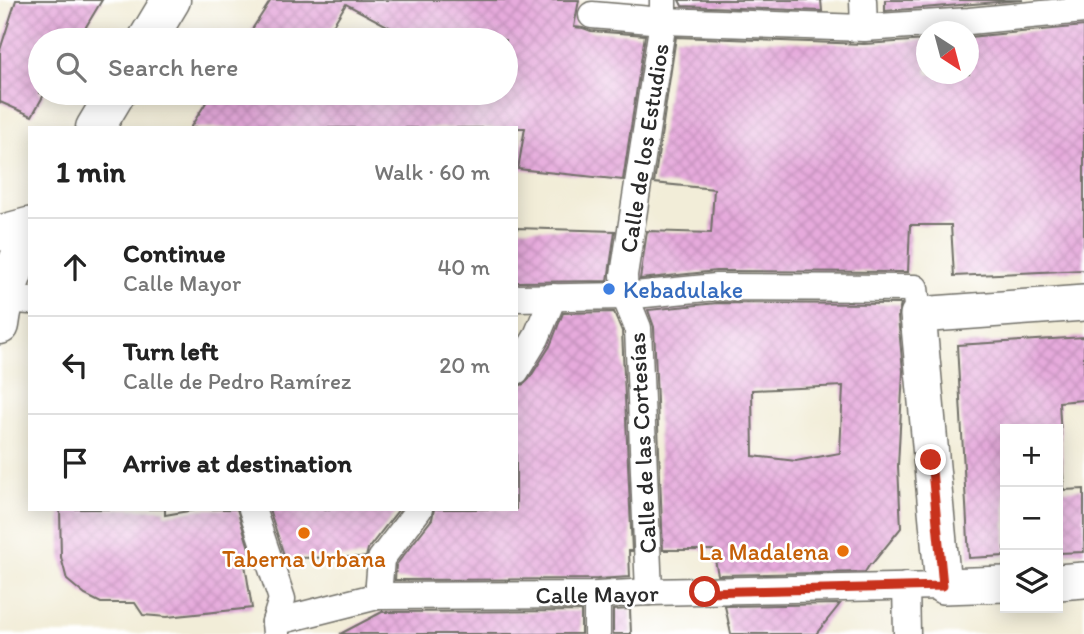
<!DOCTYPE html>
<html lang="en">
<head>
<meta charset="utf-8">
<style>
  :root { --surface:#fff; --page:#f2f2f2; --text:#222; --muted:#767676; --line:#e0e0e0 }
  body { margin:0; font-family:Itim,sans-serif; background:var(--page); color:var(--text) }
  .controls { position:absolute; right:21px; bottom:21px; display:grid; overflow:hidden; border-radius:0px; box-shadow:0 4px 18px #0003 }
  .controls button { width:63px; height:63px; display:grid; place-items:center; padding:0; border:0; border-bottom:2px solid var(--line); background:var(--surface); color:var(--text); font:35px sans-serif }
  .compass { position:absolute; left:916px; top:21px; width:63px; height:63px; border-radius:50%; background:var(--surface); box-shadow:0 4px 18px #0003; rotate:144deg }
  .stop { position:absolute; width:21px; height:21px; margin:-16px; border:5px solid #c8321e; border-radius:50%; background:#fff }
  .stop.end { background:#c8321e; border-color:#fff; box-shadow:0 2px 7px #0008 }
  .list { margin:0; padding:0; list-style:none }
  h2 { display:flex; justify-content:space-between; align-items:center; height:91px; margin:0; padding:0 28px; font-size:30px }
  h2 small { font-size:23px; font-weight:400; color:var(--muted) }
  .list li { display:grid; grid-template-columns:46px 1fr auto; gap:21px; align-items:center; box-sizing:border-box; height:98px; padding:0 28px; border-top:2px solid var(--line) }
  .list b { display:block; font-size:26px; white-space:nowrap }
  .list p { margin:0; font-size:23px; white-space:nowrap; color:var(--muted) }
  .list em { font-size:23px; font-style:normal; color:var(--muted) }
  .icon { flex:none; width:38px; height:38px; fill:none; stroke:currentColor; stroke-width:2; stroke-linecap:round; stroke-linejoin:round }
  .map { position:relative; flex:none; width:1084px; height:634px; overflow:hidden }
  .search { position:absolute; background:var(--surface); box-shadow:0 4px 18px #0003; left:28px; top:28px; width:490px; height:77px; display:flex; align-items:center; gap:18px; box-sizing:border-box; padding:0 24px; border-radius:38px; color:var(--muted); font-size:26px }
  .panel { position:absolute; background:var(--surface); box-shadow:0 4px 18px #0003; left:28px; top:126px; width:490px; height:385px; border-radius:0px }
  .map>svg:first-child { display:block }
  .building { fill:url(#building-cross-hatch); fill-rule:evenodd }
  .lines { fill:none; stroke-linecap:round; stroke-linejoin:round }
  .pedestrian-casing { stroke:#716f68; stroke-width:29 }
  .minor-casing { stroke:#716f68; stroke-width:38 }
  .tertiary-casing { stroke:#716f68; stroke-width:41 }
  .pedestrian { stroke:#fff; stroke-width:26 }
  .minor { stroke:#fff; stroke-width:35 }
  .tertiary { stroke:#fff; stroke-width:38 }
  .route { stroke:#c8321e; stroke-width:9 }
  .shop-dot { fill:#3f7fe0; stroke:#fff; stroke-width:2.5 }
  .food-dot { fill:#e8710a; stroke:#fff; stroke-width:2.5 }
  .labels { text-anchor:middle; dominant-baseline:central; stroke-width:5; stroke-linejoin:round; paint-order:stroke }
  .street-label { font-size:24px; fill:#2b2b2b; stroke:#fff }
  .shop-label { font-size:24px; fill:#366cbe; stroke:#fff; text-anchor:start }
  .food-label { font-size:24px; fill:#c56008; stroke:#fff; text-anchor:end }
</style>
</head>
<body>
<div class="map">
<svg width="1084" height="634" viewBox="0 0 1084 634">
  <defs>
    <pattern id="building-cross-hatch" width="8" height="8" patternUnits="userSpaceOnUse" patternTransform="scale(1.75)"><rect width="8" height="8" fill="#e6aadc"/><path d="M0 0l8 8M0 8l8-8" fill="none" stroke="#c592bd"/></pattern>
  </defs>
  <rect width="100%" height="100%" fill="#fff"/>
  <filter id="ink" filterUnits="userSpaceOnUse"><feTurbulence type="fractalNoise" baseFrequency=".0143" numOctaves="2"/><feDisplacementMap in="SourceGraphic" scale="14" xChannelSelector="R" yChannelSelector="G"/><feConvolveMatrix kernelMatrix="1 2 1 2 8 2 1 2 1" color-interpolation-filters="sRGB"/></filter>
  <filter id="wash" filterUnits="userSpaceOnUse"><feTurbulence type="fractalNoise" baseFrequency=".00686" numOctaves="4" result="noise"/><feDisplacementMap in="SourceGraphic" scale="28" xChannelSelector="R" yChannelSelector="G"/><feGaussianBlur stdDeviation="1.57" result="paint"/><feColorMatrix in="noise" values="0 0 0 0 0 0 0 0 0 0 0 0 0 0 0 0 0 1.4 0 .05"/><feComposite in="paint" operator="in"/></filter>
  <g filter="url(#wash)">
    <rect width="100%" height="100%" fill="#f2edd8"/>
    <g id="blocks">
      <g class="building">
        <path d="M16 0H102L78 40H40V93H45L32 116 0 102V50Z"/>
        <path d="M271 0H579L574 27 583 28 591 31 645 35 623 180 518 169 525 128H190L212 93H506V40H411L412 39 346 4 324 40H245Z"/>
        <path d="M679 0H821L822 11 682 6Z"/>
        <path d="M885 0H1023L885 11Z"/>
        <path d="M1084 26V270L954 276 951 225H910L908 272 716 271 640 279 647 231 711 233 714 189 654 183 676 37 864 44 927 40V74H969V37Z"/>
        <path d="M516 228 615 231 608 281 516 282Z"/>
        <path d="M717 303 901 304 898 317 903 371 898 466 901 528 872 564H870L865 572 718 575 713 550H663L654 327 648 310ZM843 386 840 453 796 461 753 456 752 390Z"/>
        <path d="M614 312 622 331 632 551H629L630 577 597 579 395 580 396 565 432 519 434 509H516V387L524 384 529 379 550 346 563 313Z"/>
        <path d="M1084 337V400L1059 402 1064 490 1084 489V552L1058 553V429H1005V556L969 558 957 345Z"/>
        <path d="M60 509H165V515L200 509H237L252 558H244L252 608 167 617 143 615 135 603H101L85 595 67 580 61 557Z"/>
        <path d="M269 509H399L368 549 366 557 285 558Z"/>
        <path d="M840 604 816 634H731L725 606Z"/>
        <path d="M630 609 631 634H613V610Z"/>
        <path d="M581 611V634H340L382 612Z"/>
      </g>
    </g>
  </g>
  <g filter="url(#ink)">
    <use href="#blocks" fill-opacity="0" stroke="#716f68" stroke-width="2"/>
    <g class="lines">
      <defs>
        <g id="pedestrian">
          <path d="M863 0 864 28"/>
          <path d="M592 15 663 21 864 28 969 21 1084 10"/>
          <path d="M516 298 625 296 716 287 915 288 918 315"/>
          <path d="M5 299 30 301"/>
          <path d="M516 371 536 338 553 297"/>
          <path d="M252 509 282 599 275 622 276 634"/>
          <path d="M906 586 907 634"/>
          <path d="M649 592 638 328 625 296 624 275 663 21V0"/>
          <path d="M597 595V634"/>
          <path d="M378 596 381 559 419 509"/>
          <path d="M275 622 378 596 597 595 649 592 943 586"/>
        </g>
        <g id="minor">
          <path d="M0 233 30 225"/>
          <path d="M1058 582 1084 580"/>
          <path d="M1005 584 943 586 918 315 1084 303"/>
        </g>
        <g id="tertiary">
          <path d="M147 40 171 0"/>
          <path d="M95 128 116 93"/>
          <path d="M0 325C4 293 15 264 30 236"/>
        </g>
      </defs>
      <use href="#pedestrian" class="pedestrian-casing"/>
      <use href="#minor" class="minor-casing"/>
      <use href="#tertiary" class="tertiary-casing"/>
      <use href="#pedestrian" class="pedestrian"/>
      <use href="#minor" class="minor"/>
      <use href="#tertiary" class="tertiary"/>
    </g>
  </g>
  <g class="lines" filter="url(#ink)">
    <path class="route" d="M705 592 943 586 931 460"/>
  </g>
  <circle class="shop-dot" cx="609" cy="289" r="7"/>
  <g class="food-dot">
    <circle cx="304" cy="533" r="7"/>
    <circle cx="843" cy="551" r="7"/>
  </g>
  <g class="labels">
    <g class="street-label">
      <text transform="translate(644 148) rotate(-81)">Calle de los Estudios</text>
      <text transform="translate(642 443) rotate(-93)">Calle de las Cortesías</text>
      <text transform="translate(597 594) rotate(-1)">Calle Mayor</text>
    </g>
    <g class="shop-label">
      <text x="623" y="289">Kebadulake</text>
    </g>
    <g class="food-label">
      <text x="829" y="551">La Madalena</text>
      <text x="304" y="558" text-anchor="middle">Taberna Urbana</text>
    </g>
  </g>
</svg>
<div class="controls">
<button>+</button>
<button>−</button>
<button><svg class="icon" aria-label="layers" viewBox="0 0 24 24"><path d="M12 4l9 5-9 5-9-5zM3 14l9 5 9-5"/></svg></button>
</div>
<svg class="compass" viewBox="-18 -18 36 36"><path d="M0-13l5 13h-10z" fill="#e53935"/><path d="M0 13l5-13h-10z" fill="#767676"/></svg>
<div class="stop" style="left:705px;top:592px"></div>
<div class="stop end" style="left:931px;top:460px"></div>
<div class="search"><svg class="icon" aria-label="search" viewBox="0 0 24 24"><circle cx="10" cy="10" r="6"/><path d="M15 15l6 6"/></svg>Search here</div>
<section class="panel">
<h2>1 min<small>Walk · 60 m</small></h2>
<ul class="list">
<li><svg class="icon" aria-label="ahead" viewBox="0 0 24 24"><path d="M12 20V5M6 11l6-6 6 6"/></svg><div><b>Continue</b><p>Calle Mayor</p></div><em>40 m</em></li>
<li><svg class="icon" aria-label="left" viewBox="0 0 24 24"><path d="M17 20v-9H6M10 6l-5 5 5 5"/></svg><div><b>Turn left</b><p>Calle de Pedro Ramírez</p></div><em>20 m</em></li>
<li><svg class="icon" aria-label="arrive" viewBox="0 0 24 24"><path d="M6 21V4h12l-3 4 3 4H6"/></svg><div><b>Arrive at destination</b></div></li>
</ul>
</section>
</div>
</body>
</html>
